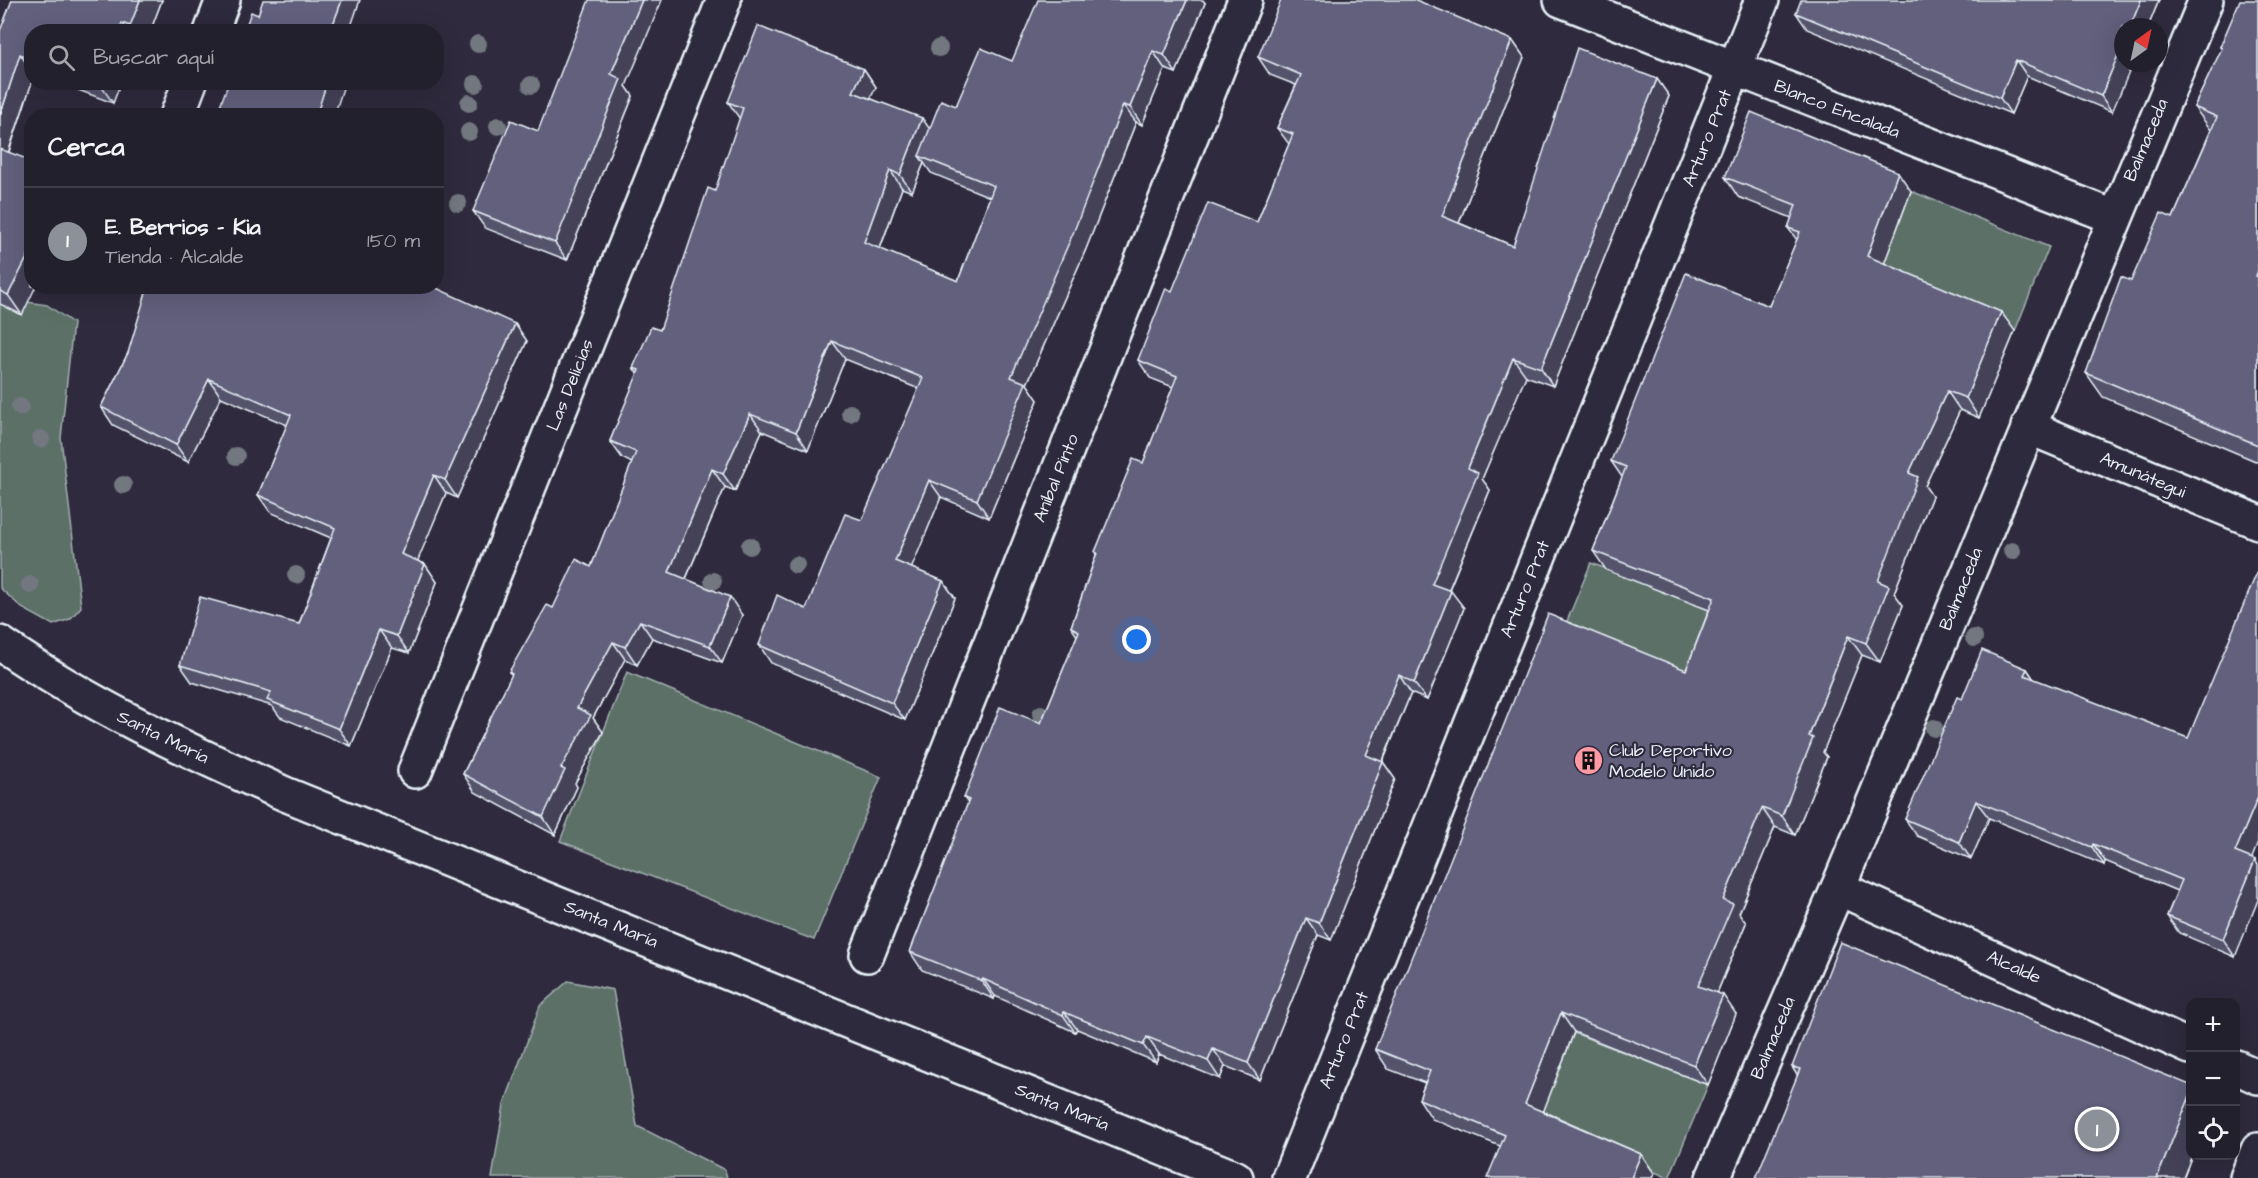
<!DOCTYPE html>
<html lang="es">
<head>
<meta charset="utf-8">
<style>
  :root { --surface:#23202e; --page:#2f2d3a; --text:#f1f3f6; --muted:#a3a3aa; --line:#403e4a; --accent:#8c9099 }
  body { margin:0; font-family:"Architects Daughter",sans-serif; background:var(--page); color:var(--text) }
  .controls { position:absolute; right:18px; bottom:18px; display:grid; overflow:hidden; border-radius:12px; box-shadow:0 6px 24px #0002 }
  .controls button { width:54px; height:54px; display:grid; place-items:center; padding:0; border:0; border-bottom:2px solid var(--line); background:var(--surface); color:var(--text); font:30px sans-serif }
  .compass { position:absolute; left:2114px; top:18px; width:54px; height:54px; border-radius:50%; background:var(--surface); box-shadow:0 6px 24px #0002; rotate:33deg }
  .you { position:absolute; left:1137px; top:640px; width:21px; height:21px; margin:-15px; border:4px solid #fff; border-radius:50%; background:#1a73e8; box-shadow:0 0 0 9px #1a73e833 }
  .badge { display:grid; place-items:center; width:39px; height:39px; border-radius:50%; background:var(--accent); color:#fff; font-size:20px; font-weight:700 }
  .pin { position:absolute; translate:-50% -50%; border:3px solid #fff; box-shadow:0 2px 6px #0006 }
  .list { margin:0; padding:0; list-style:none }
  h2 { display:flex; justify-content:space-between; align-items:center; height:78px; margin:0; padding:0 24px; font-size:26px }
  h2 small { font-size:20px; font-weight:400; color:var(--muted) }
  .list li { display:grid; grid-template-columns:39px 1fr auto; gap:18px; align-items:center; box-sizing:border-box; height:108px; padding:0 24px; border-top:2px solid var(--line) }
  .list b { display:block; font-size:22px; white-space:nowrap }
  .list p { margin:0; font-size:20px; white-space:nowrap; color:var(--muted) }
  .list em { font-size:20px; font-style:normal; color:var(--muted) }
  .icon { flex:none; width:33px; height:33px; fill:none; stroke:currentColor; stroke-width:2; stroke-linecap:round; stroke-linejoin:round }
  .map { position:relative; flex:none; width:2258px; height:1178px; overflow:hidden }
  .search { position:absolute; background:var(--surface); box-shadow:0 6px 24px #0002; left:24px; top:24px; width:420px; height:66px; display:flex; align-items:center; gap:15px; box-sizing:border-box; padding:0 21px; border-radius:24px; color:var(--muted); font-size:22px }
  .panel { position:absolute; background:var(--surface); box-shadow:0 6px 24px #0002; left:24px; top:108px; width:420px; height:186px; border-radius:24px }
  .map>svg:first-child { display:block }
  .green { fill:#5d6f67; stroke:#a2b0b0; stroke-width:1.5 }
  .lines { fill:none; stroke-linecap:round; stroke-linejoin:round }
  .minor-casing { stroke:#e8f1f8; stroke-width:38 }
  .major-casing { stroke:#e8f1f8; stroke-width:38 }
  .minor { stroke:#2f2a3d; stroke-width:33 }
  .major { stroke:#2f2a3d; stroke-width:33 }
  .tree { fill:#727780 }
  .wall { fill:#54536c; stroke:#e8f1f8; stroke-width:1.5; fill-rule:evenodd }
  .shaded-wall { fill:#454358; stroke:#e8f1f8; stroke-width:1.5 }
  .building { fill:#62607d; stroke:#e8f1f8; stroke-width:1.5 }
  .labels { text-anchor:middle; dominant-baseline:central; stroke-width:4.5; stroke-linejoin:round; paint-order:stroke }
  .street-label { font-size:18px; fill:#e8f1f8; stroke:#2f2a3d }
  .poi-label { font-size:18px; fill:#e8f1f8; stroke:#2f2a3d; text-anchor:start }
</style>
</head>
<body>
<div class="map">
<svg width="2258" height="1178" viewBox="0 0 2258 1178">
  <rect width="100%" height="100%" fill="#2f2a3d"/>
  <filter id="ink" filterUnits="userSpaceOnUse"><feTurbulence type="fractalNoise" baseFrequency=".0167" numOctaves="2"/><feDisplacementMap in="SourceGraphic" scale="12" xChannelSelector="R" yChannelSelector="G"/><feConvolveMatrix kernelMatrix="1 2 1 2 8 2 1 2 1" color-interpolation-filters="sRGB"/></filter>
  <g filter="url(#ink)">
    <g class="green">
      <path d="M1911 191 2049 247 2015 331 1880 275Z"/>
      <path d="M0 298 47 305 73 323 61 438 81 607 70 619 53 625 22 608 0 588Z"/>
      <path d="M1591 563 1728 616 1700 687 1562 633Z"/>
      <path d="M627 672 881 777 814 940 560 841Z"/>
      <path d="M568 981 613 990 637 1126 725 1170 727 1178H492L504 1105 540 1006Z"/>
      <path d="M1574 1033 1708 1085 1669 1178 1539 1123Z"/>
    </g>
    <g class="lines">
      <defs>
        <g id="minor">
          <path d="M1561 0 2114 217"/>
          <path d="M211 32 223 0"/>
          <path d="M177 116 190 82"/>
          <path d="M2028 427 2258 522"/>
          <path d="M415 771 724 0"/>
          <path d="M1838 888 2190 1047"/>
          <path d="M867 955 1245 0"/>
          <path d="M2236 1067 2258 1077"/>
          <path d="M1289 1178 1762 0"/>
          <path d="M1713 1178 1838 888 2206 0"/>
          <path d="M2247 1178 2258 1150"/>
        </g>
        <path id="major" d="M0 643C89 705 186 750 285 794L1236 1178"/>
      </defs>
      <use href="#minor" class="minor-casing"/>
      <use href="#major" class="major-casing"/>
      <use href="#minor" class="minor"/>
      <use href="#major" class="major"/>
    </g>
    <g class="tree">
      <circle cx="478" cy="44" r="9"/>
      <circle cx="939" cy="48" r="9"/>
      <circle cx="475" cy="84" r="9"/>
      <circle cx="531" cy="85" r="9"/>
      <circle cx="469" cy="103" r="9"/>
      <circle cx="498" cy="126" r="9"/>
      <circle cx="469" cy="132" r="9"/>
      <circle cx="458" cy="203" r="9"/>
      <circle cx="20" cy="407" r="9"/>
      <circle cx="850" cy="413" r="9"/>
      <circle cx="41" cy="439" r="9"/>
      <circle cx="236" cy="456" r="9"/>
      <circle cx="123" cy="485" r="9"/>
      <circle cx="750" cy="546" r="9"/>
      <circle cx="2012" cy="551" r="9"/>
      <circle cx="796" cy="565" r="9"/>
      <circle cx="296" cy="575" r="9"/>
      <circle cx="713" cy="581" r="9"/>
      <circle cx="30" cy="585" r="9"/>
      <circle cx="1974" cy="638" r="9"/>
      <circle cx="1041" cy="714" r="9"/>
      <circle cx="1934" cy="728" r="9"/>
    </g>
    <g class="wall">
      <path d="M162 0 150 32H32V82L9 152 22 315 0 304V31Z"/>
      <path d="M2159 0 2148 27H2123L2112 112 2027 76 2011 114 1807 29 1796 13Z"/>
      <path d="M2258 0V462L2103 397 2086 373 2131 281 2173 218 2211 130 2194 107 2222 49 2220 47Z"/>
      <path d="M1205 3 1176 73 1165 69 1142 125 1136 122 1086 249 1027 384 1038 400 989 518 941 497 911 568 943 581 955 598 905 720 771 663 759 645 806 609 862 520 919 389 845 359 808 450 762 431 735 491 725 487 686 579 742 615 722 663 652 638 637 665 625 659 593 718 603 732 575 783 577 787 555 835 475 792 463 774 512 675 509 672 553 608 591 567 632 463 622 458 610 441 638 374 633 368 660 330 715 191 740 119 728 102 864 69 876 87 870 98 930 129 1012 61ZM924 163 931 173 990 197 958 281 880 249 902 188 912 192Z"/>
      <path d="M1512 40 1524 57 1459 223 1513 246 1657 79 1669 96 1553 386 1526 376 1509 414 1482 479 1490 490 1449 590 1464 608 1427 700 1411 693 1383 762 1395 779 1331 940 1318 935 1260 1080 1225 1066 1220 1079 1159 1054 1156 1062 1077 1029 1075 1032 995 996 994 999 922 970 910 952 968 803 964 798 1041 723 1077 636 1071 627 1096 555 1095 552 1143 463 1173 387 1150 378 1138 360 1172 291 1257 222 1289 144 1277 128 1296 85 1270 75 1258 57Z"/>
      <path d="M57 82H121L113 103Z"/>
      <path d="M626 86 633 96 567 260 485 228 473 211 538 131Z"/>
      <path d="M1725 177 1911 191 1884 263 2015 331 1979 418 1960 410 1925 486 1932 496 1894 593 1903 605 1880 662 1862 655 1823 752 1827 757 1795 835 1775 827 1739 913 1746 923 1717 993 1736 1014 1708 1085 1574 1032 1543 1111 1641 1154 1654 1173 1500 1146 1432 1119 1419 1099 1425 1083 1388 1069 1375 1049 1686 670 1709 610 1606 570 1593 551 1622 477 1611 461 1769 306 1797 240 1788 228 1792 218 1738 197Z"/>
      <path d="M157 289 515 324 527 341 457 498 446 493 417 561 425 564 437 582 409 653 392 648 351 746 280 717 272 706 192 682 180 665 299 624 331 538 270 512 258 495 287 425 221 397 188 462 113 425 101 407 128 353Z"/>
      <path d="M2027 669 2033 678 2252 859 2235 957 2179 933 2167 916 2177 891 2105 861 2104 865 1989 818 1971 859 1917 836 1905 819 1962 699Z"/>
      <path d="M1792 1067 2190 1155H2192L2183 1178 1797 1075Z"/>
    </g>
    <g class="shaded-wall">
      <path d="M140 0H162L150 32H134L130 26Z"/>
      <path d="M342 0H360L349 32H330Z"/>
      <path d="M642 0H662L626 86 633 96 567 260 555 243 611 74Z"/>
      <path d="M1187 0H1203L1205 3 1176 73 1164 55Z"/>
      <path d="M2141 0H2159L2148 27H2130Z"/>
      <path d="M122 23 129 32H119Z"/>
      <path d="M1512 40 1524 57 1455 233 1442 216Z"/>
      <path d="M2123 43V63H2133L2112 112 2101 96Z"/>
      <path d="M1153 51 1165 69 1142 125 1130 107Z"/>
      <path d="M20 54 32 71V82L4 165 0 159V116Z"/>
      <path d="M2016 60 2027 76 2011 114 2000 98Z"/>
      <path d="M864 69 876 87 865 109 853 92Z"/>
      <path d="M1657 79 1669 96 1553 386 1541 368Z"/>
      <path d="M99 82H121L113 103 99 83Z"/>
      <path d="M327 82H345L334 116H316Z"/>
      <path d="M1123 105 1136 122 1086 249 1027 384 1038 400 989 518 977 500 1011 377Z"/>
      <path d="M922 118 934 135 919 156 924 163 912 192 900 175Z"/>
      <path d="M890 170 902 188 876 259 864 242Z"/>
      <path d="M1898 172 1911 191 1880 275 1867 256Z"/>
      <path d="M32 248V286H36L22 315 8 295Z"/>
      <path d="M2001 312 2015 331 1979 418 1966 398Z"/>
      <path d="M515 324 527 341 457 498 445 480Z"/>
      <path d="M832 341 845 359 808 450 796 432Z"/>
      <path d="M1513 358 1526 376 1482 479 1490 490 1444 601 1432 584 1468 468Z"/>
      <path d="M209 379 221 397 188 462 176 445Z"/>
      <path d="M1947 391 1960 410 1925 486 1932 496 1894 593 1903 605 1880 662 1866 643 1878 581 1909 473Z"/>
      <path d="M750 414 762 431 735 491 723 474Z"/>
      <path d="M712 469 725 487 681 590 669 572Z"/>
      <path d="M434 475 446 493 413 572 401 554Z"/>
      <path d="M929 480 941 497 907 579 895 561Z"/>
      <path d="M425 564 437 582 409 653 397 636Z"/>
      <path d="M943 581 955 598 905 720 892 703Z"/>
      <path d="M1451 591 1464 608 1427 700 1414 683Z"/>
      <path d="M730 597 742 615 722 663 710 646Z"/>
      <path d="M640 621 652 638 637 665 625 647Z"/>
      <path d="M379 630 392 648 351 746 339 729Z"/>
      <path d="M1848 636 1862 655 1823 752 1827 757 1795 835 1782 816 1809 736Z"/>
      <path d="M613 642 625 659 593 718 603 732 575 783 577 787 555 835 543 817 577 708Z"/>
      <path d="M2027 669 2039 687 2024 675Z"/>
      <path d="M1399 675 1411 693 1378 772 1366 755Z"/>
      <path d="M1383 762 1395 779 1331 940 1319 923Z"/>
      <path d="M2258 797V843L2247 870 2235 852Z"/>
      <path d="M1976 801 1989 818 1971 859 1959 842Z"/>
      <path d="M1762 808 1775 827 1739 913 1746 923 1712 1005 1698 986 1723 900Z"/>
      <path d="M2093 844 2105 861 2104 865 2092 847Z"/>
      <path d="M2255 860 2258 865V900L2235 957 2223 939Z"/>
      <path d="M1306 918 1318 935 1260 1080 1248 1063Z"/>
      <path d="M983 979 995 996 994 999 982 981Z"/>
      <path d="M1723 995 1736 1014 1708 1085 1694 1065Z"/>
      <path d="M1064 1012 1077 1029 1075 1032 1063 1015Z"/>
      <path d="M1561 1013 1574 1032 1539 1123 1525 1104Z"/>
      <path d="M1147 1037 1159 1054 1156 1062 1143 1045Z"/>
      <path d="M1213 1049 1225 1066 1220 1079 1208 1061Z"/>
      <path d="M2190 1096V1155H2192L2183 1178H2157Z"/>
      <path d="M1641 1154 1654 1173 1652 1178H1631Z"/>
    </g>
    <g class="building">
      <path d="M12 0H140L130 26 122 23 119 32H32V59L20 54 0 116V31Z"/>
      <path d="M263 0H342L330 32H244L251 12 258 15Z"/>
      <path d="M589 0H642L611 74 621 79 555 243 473 211 511 120 538 131Z"/>
      <path d="M1038 0H1187L1164 55 1153 51 1130 107 1123 105 1074 231 1011 377 1026 383 977 500 929 480 895 561 943 581 892 703 759 645 777 595 806 609 845 514 862 520 923 378 832 341 796 432 750 414 723 474 712 469 669 572 730 597 710 646 640 621 625 647 613 642 577 708 591 715 561 768 565 770 543 817 463 774 512 674 509 672 547 605 553 608 576 559 591 567 636 452 610 441 639 370 633 368 651 327 660 330 708 188 715 191 743 108 728 102 758 26 864 69 853 92 922 118 900 175 890 170 864 242 958 281 994 186 919 156 941 100 956 106 981 48 1012 61Z"/>
      <path d="M1281 0H1416L1512 40 1442 216 1513 246 1577 48 1657 79 1541 368 1513 358 1468 468 1478 473 1432 584 1451 591 1414 683 1399 675 1366 755 1383 762 1319 923 1306 918 1248 1063 1213 1049 1208 1061 1147 1037 1143 1045 1064 1012 1063 1015 983 979 982 981 910 952 969 800 964 798 1000 707 1041 723 1079 631 1071 627 1097 553 1095 552 1133 459 1143 463 1177 376 1138 360 1166 288 1172 291 1208 203 1257 222 1293 134 1277 128 1301 75 1258 57Z"/>
      <path d="M1801 0H2141L2130 27H2123V43L2101 96 2016 60 2000 98 1796 13Z"/>
      <path d="M2240 0H2258V271L2256 276 2258 277V445L2086 373 2121 277 2131 281 2161 213 2173 218 2217 117 2194 107 2222 48 2220 47Z"/>
      <path d="M229 82H327L316 116H216Z"/>
      <path d="M1751 112 1898 172 1867 256 2001 312 1966 398 1947 391 1909 473 1918 477 1878 581 1889 586 1866 643 1848 636 1809 736 1813 738 1782 816 1762 808 1723 900 1733 904 1698 986 1723 995 1694 1065 1561 1013 1525 1104 1641 1154 1631 1178H1487L1505 1135 1419 1099 1430 1071 1375 1049 1548 614 1686 670 1714 598 1593 551 1626 467 1611 461 1686 273 1769 306 1800 232 1788 228 1796 205 1725 177Z"/>
      <path d="M0 149 32 161V248L8 295 0 291Z"/>
      <path d="M148 286 157 289 158 286H432L515 324 445 480 434 475 401 554 425 564 397 636 379 630 339 729 267 700 271 692 180 665 200 597 299 624 335 528 258 495 291 415 209 379 176 445 101 407 128 353Z"/>
      <path d="M2258 570V797L2235 852 2255 860 2223 939 2167 916 2182 880 2093 844 2092 847 1976 801 1959 842 1905 819 1957 697 1962 699 1982 650 2027 669 2024 675 2188 738Z"/>
      <path d="M1840 942 2190 1085V1096L2157 1178H1756L1800 1069 1792 1067Z"/>
    </g>
  </g>
  <defs>
    <symbol id="building-disc" viewBox="-11 -11 22 22"><circle r="9.5" fill="#ff9aa2" stroke="#2f2a3d"/><path d="M-4-6H4V6H1V3H-1V6H-4ZM-2.5-4.3h1.7v1.8h-1.7ZM.8-4.3h1.7v1.8H.8ZM-2.5-1h1.7V.8h-1.7ZM.8-1h1.7V.8H.8Z" fill="#111"/></symbol>
  </defs>
  <g fill-rule="evenodd">
    <use href="#building-disc" x="1572" y="744" width="33" height="33"/>
  </g>
  <g class="labels">
    <g class="street-label">
      <text transform="translate(1837 109) rotate(21)">Blanco Encalada</text>
      <text transform="translate(1707 138) rotate(-68)">Arturo Prat</text>
      <text transform="translate(2146 140) rotate(-67)">Balmaceda</text>
      <text transform="translate(570 385) rotate(-68)">Las Delicias</text>
      <text transform="translate(2143 475) rotate(23)">Amunátegui</text>
      <text transform="translate(1056 478) rotate(-68)">Aníbal Pinto</text>
      <text transform="translate(1525 589) rotate(-68)">Arturo Prat</text>
      <text transform="translate(1961 589) rotate(-68)">Balmaceda</text>
      <text transform="translate(163 737) rotate(26)">Santa María</text>
      <text transform="translate(611 924) rotate(22)">Santa María</text>
      <text transform="translate(2014 967) rotate(24)">Alcalde</text>
      <text transform="translate(1773 1038) rotate(-67)">Balmaceda</text>
      <text transform="translate(1344 1040) rotate(-68)">Arturo Prat</text>
      <text transform="translate(1062 1107) rotate(22)">Santa María</text>
    </g>
    <g class="poi-label">
      <text x="1609" y="750">Club Deportivo<tspan x="1609" dy="21">Modelo Unido</tspan></text>
    </g>
  </g>
</svg>
<div class="controls">
<button>+</button>
<button>−</button>
<button><svg class="icon" aria-label="locate" viewBox="0 0 24 24"><circle cx="12" cy="12" r="6"/><path d="M12 2v4M12 18v4M2 12h4M18 12h4"/></svg></button>
</div>
<svg class="compass" viewBox="-18 -18 36 36"><path d="M0-13l5 13h-10z" fill="#e53935"/><path d="M0 13l5-13h-10z" fill="#a3a3aa"/></svg>
<div class="you"></div>
<div class="pin badge" style="left:2097px;top:1129px">1</div>
<div class="search"><svg class="icon" aria-label="search" viewBox="0 0 24 24"><circle cx="10" cy="10" r="6"/><path d="M15 15l6 6"/></svg>Buscar aquí</div>
<section class="panel">
<h2>Cerca<small></small></h2>
<ul class="list">
<li><span class="badge">1</span><div><b>E. Berrios - Kia</b><p>Tienda · Alcalde</p></div><em>150 m</em></li>
</ul>
</section>
</div>
</body>
</html>
